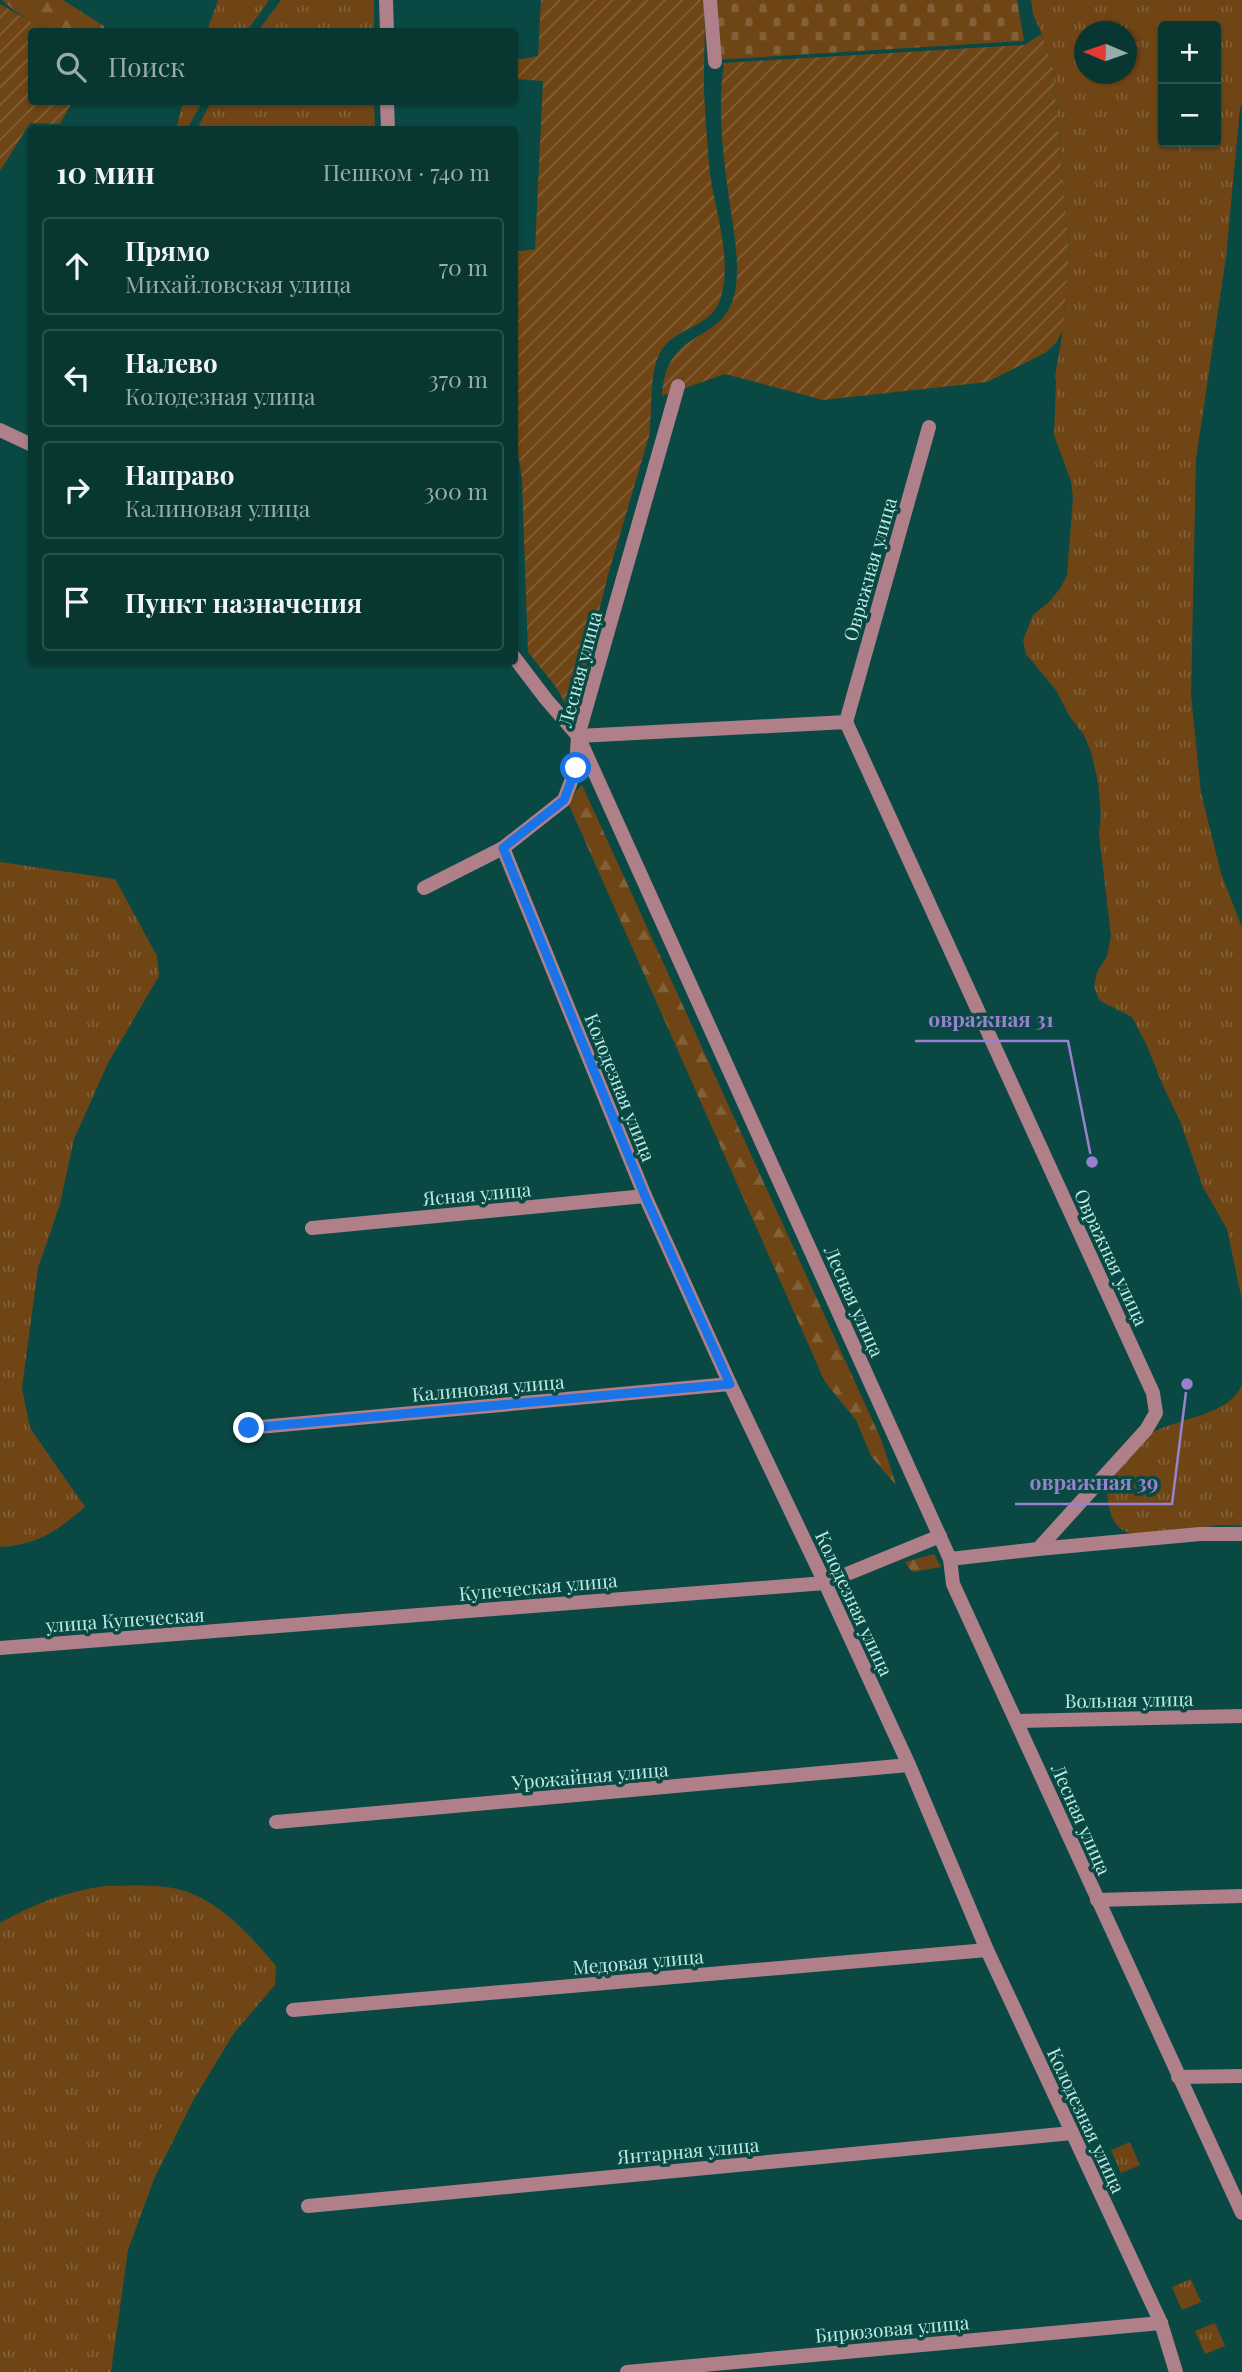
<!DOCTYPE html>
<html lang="ru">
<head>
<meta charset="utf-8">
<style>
  :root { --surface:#083732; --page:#113f3a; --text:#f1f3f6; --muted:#98acac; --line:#29514d }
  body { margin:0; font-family:"Playfair Display",serif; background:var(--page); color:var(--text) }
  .controls { position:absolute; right:21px; top:21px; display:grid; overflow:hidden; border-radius:7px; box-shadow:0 2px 5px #0004 }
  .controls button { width:63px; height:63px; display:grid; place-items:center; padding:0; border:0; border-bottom:2px solid var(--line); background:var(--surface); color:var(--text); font:35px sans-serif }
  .compass { position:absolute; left:1074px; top:21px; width:63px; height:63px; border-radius:50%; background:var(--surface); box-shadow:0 2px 5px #0004; rotate:272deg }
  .stop { position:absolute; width:21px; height:21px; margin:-16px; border:5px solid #1a73e8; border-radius:50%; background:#fff }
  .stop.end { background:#1a73e8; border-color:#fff; box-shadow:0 2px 7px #0008 }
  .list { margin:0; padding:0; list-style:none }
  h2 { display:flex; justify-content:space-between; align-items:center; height:91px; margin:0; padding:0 28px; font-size:30px }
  h2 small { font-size:23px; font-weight:400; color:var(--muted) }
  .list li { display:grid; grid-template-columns:46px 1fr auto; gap:21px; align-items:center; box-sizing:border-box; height:98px; margin:0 14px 14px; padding:0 14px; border:2px solid var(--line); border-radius:7px }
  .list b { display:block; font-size:26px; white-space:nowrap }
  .list p { margin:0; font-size:23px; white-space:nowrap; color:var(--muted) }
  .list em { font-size:23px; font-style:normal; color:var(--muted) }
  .icon { flex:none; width:38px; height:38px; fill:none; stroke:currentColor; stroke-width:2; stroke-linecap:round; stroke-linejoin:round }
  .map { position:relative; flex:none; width:1242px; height:2372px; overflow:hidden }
  .search { position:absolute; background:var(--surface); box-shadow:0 2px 5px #0004; left:28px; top:28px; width:490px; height:77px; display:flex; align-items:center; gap:18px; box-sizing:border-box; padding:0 24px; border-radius:7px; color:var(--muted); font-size:26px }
  .panel { position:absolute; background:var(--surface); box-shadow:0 2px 5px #0004; left:28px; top:126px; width:490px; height:539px; border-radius:7px }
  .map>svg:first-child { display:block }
  .grass { fill:url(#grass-tufts); fill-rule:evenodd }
  .forest { fill:url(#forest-firs) }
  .cemetery { fill:url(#cemetery-stones) }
  .garden { fill:url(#garden-furrows) }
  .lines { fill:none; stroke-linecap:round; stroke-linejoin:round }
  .minor { stroke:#af8089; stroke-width:14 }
  .route { stroke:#1a73e8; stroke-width:9 }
  .labels { text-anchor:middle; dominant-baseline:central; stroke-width:7; stroke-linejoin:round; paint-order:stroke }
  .street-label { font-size:19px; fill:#bbebe4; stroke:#0a4943 }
  .leader { fill:none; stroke:#9882d0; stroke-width:2.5 }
  .callout-dot { fill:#9882d0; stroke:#0a4943; stroke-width:2.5 }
  .callout-label { font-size:21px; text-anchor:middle; font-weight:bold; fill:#9882d0; stroke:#0a4943; stroke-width:7; stroke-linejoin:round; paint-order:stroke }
</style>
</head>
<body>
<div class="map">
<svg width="1242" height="2372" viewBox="0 0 1242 2372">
  <defs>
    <pattern id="grass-tufts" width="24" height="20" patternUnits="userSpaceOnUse" patternTransform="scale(1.75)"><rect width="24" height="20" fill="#6f4516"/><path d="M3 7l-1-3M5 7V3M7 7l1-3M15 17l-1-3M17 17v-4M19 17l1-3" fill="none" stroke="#826038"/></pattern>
    <pattern id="forest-firs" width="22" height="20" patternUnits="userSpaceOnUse" patternTransform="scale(1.75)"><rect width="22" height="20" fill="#6f4516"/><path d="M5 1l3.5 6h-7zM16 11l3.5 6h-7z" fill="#826038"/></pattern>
    <pattern id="cemetery-stones" width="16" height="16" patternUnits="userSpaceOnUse" patternTransform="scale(1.75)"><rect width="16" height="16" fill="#6f4516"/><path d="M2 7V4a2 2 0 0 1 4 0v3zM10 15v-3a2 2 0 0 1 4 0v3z" fill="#826038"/></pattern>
    <pattern id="garden-furrows" width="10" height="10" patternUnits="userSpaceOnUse" patternTransform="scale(1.75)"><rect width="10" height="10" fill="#6f4516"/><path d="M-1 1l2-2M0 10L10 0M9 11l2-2" fill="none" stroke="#826038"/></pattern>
  </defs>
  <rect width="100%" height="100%" fill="#0a4943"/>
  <g class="grass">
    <path d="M218 0H269L247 31H207Z"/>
    <path d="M281 0H374V31H258Z"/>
    <path d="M1031 0H1242V103L1240 108 1226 257 1196 459 1191 695 1201 793 1221 873 1242 928V1300L1227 1229 1203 1187 1180 1121 1164 1088 1147 1046 1132 1017 1100 1001 1094 987 1097 972 1107 956 1111 936 1099 833 1101 814 1098 782 1091 752 1084 735 1070 717 1056 690 1026 654 1023 640 1033 615 1049 602 1060 589 1067 575 1073 498 1071 481 1054 435 1056 382 1055 377 1063 330 1069 249 1053 69 1042 34 1033 15ZM1163 26H1216V142H1163ZM1084 32H1126V74H1084Z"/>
    <path d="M183 102H202L187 129H176Z"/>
    <path d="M211 102H374L375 129H197Z"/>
    <path d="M0 862 115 879 157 956 159 976 108 1063 74 1139 60 1204 38 1268 22 1388 30 1428 85 1507C56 1532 39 1544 0 1547Z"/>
    <path d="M1242 1385V1526C1235 1526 1227 1525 1220 1525 1193 1527 1136 1548 1116 1524 1108 1514 1107 1494 1107 1482 1120 1467 1132 1447 1147 1436 1176 1416 1226 1419 1242 1385Z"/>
    <path d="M105 1886C132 1886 165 1883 190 1893 224 1906 253 1938 276 1966L275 1985 234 2033 194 2099 154 2179 128 2250 111 2372H0V1923C33 1904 67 1891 105 1886Z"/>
    <path d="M1130 2142 1140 2165 1121 2173 1111 2150Z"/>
    <path d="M1191 2279 1201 2302 1182 2310 1172 2287Z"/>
    <path d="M1215 2323 1225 2346 1205 2354 1195 2331Z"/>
  </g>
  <g class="forest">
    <path d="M2 0H63L104 26V31C88 32 70 34 54 31 36 28 15 12 2 0Z"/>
    <path d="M582 785 881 1439 896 1485 871 1456 856 1420 825 1382 569 805 576 791Z"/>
    <path d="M934 1554 941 1567 912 1572 905 1562Z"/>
  </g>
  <path class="cemetery" d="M715 0H1017L1024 41 713 60Z"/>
  <g class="garden">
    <path d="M541 0H703C707 30 703 60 704 90 705 115 707 140 709 165 713 207 733 255 721 297 712 328 680 325 663 348 648 367 653 411 649 436L608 575 574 713 570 712 556 687 528 652 522 479 514 428V252L535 249 543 81 516 79V60L538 56Z"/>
    <path d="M0 4 47 31 32 32V102H72L60 124 30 123 0 171Z"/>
    <path d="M1042 34 1053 69 1069 250 1063 330 1056 343 1045 353 987 382 823 400 725 374 662 396C666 325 724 346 735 292 741 262 732 222 728 191 722 149 718 104 724 63L1024 45Z"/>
  </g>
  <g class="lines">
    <g class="minor">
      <path d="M386 0 387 32"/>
      <path d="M710 0 715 62"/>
      <path d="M387 102 388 130"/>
      <path d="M0 430 32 445"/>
      <path d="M514 657 546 699 578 736 950 1559 953 1584 1242 2213"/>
      <path d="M846 722 929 427"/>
      <path d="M578 736 846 722 1153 1393 1156 1413 1146 1430 1038 1549 950 1559"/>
      <path d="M503 848 645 1196 730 1384 825 1583 909 1765 987 1950 1161 2323 1176 2372"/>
      <path d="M424 888 503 848 564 800 576 768 578 736 678 386"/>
      <path d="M312 1228 645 1196"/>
      <path d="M249 1428 730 1384"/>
      <path d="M1038 1549 1200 1534H1242"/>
      <path d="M0 1648 825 1583 940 1536"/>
      <path d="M1018 1721 1242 1716"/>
      <path d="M276 1822 909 1765"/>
      <path d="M1097 1900 1242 1896"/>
      <path d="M293 2010 987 1950"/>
      <path d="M1178 2077 1242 2076"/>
      <path d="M308 2206 1072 2133"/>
      <path d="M627 2372 1161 2323"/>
    </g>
  </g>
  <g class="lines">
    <path class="route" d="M249 1428 730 1384 645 1196 503 848 564 800 576 768"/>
  </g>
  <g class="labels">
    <g class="street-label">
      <text transform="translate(869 569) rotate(-74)">Овражная улица</text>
      <text transform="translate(579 669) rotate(-75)">Лесная улица</text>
      <text transform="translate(621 1087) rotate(68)">Колодезная улица</text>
      <text transform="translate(477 1193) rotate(-5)">Ясная улица</text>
      <text transform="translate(1112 1257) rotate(65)">Овражная улица</text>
      <text transform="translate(855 1301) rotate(66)">Лесная улица</text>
      <text transform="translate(488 1387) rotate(-5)">Калиновая улица</text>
      <text transform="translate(538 1586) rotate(-5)">Купеческая улица</text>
      <text transform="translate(855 1603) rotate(65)">Колодезная улица</text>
      <text transform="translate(125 1619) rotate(-4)">улица Купеческая</text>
      <text transform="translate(1129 1699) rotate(-1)">Вольная улица</text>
      <text transform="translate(590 1775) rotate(-5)">Урожайная улица</text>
      <text transform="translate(1082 1819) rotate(66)">Лесная улица</text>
      <text transform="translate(638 1961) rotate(-5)">Медовая улица</text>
      <text transform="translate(1087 2120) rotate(65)">Колодезная улица</text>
      <text transform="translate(688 2150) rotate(-5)">Янтарная улица</text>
      <text transform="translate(892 2328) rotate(-5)">Бирюзовая улица</text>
    </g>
  </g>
  <path class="leader" d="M1092 1162L1068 1041H915M1187 1384L1172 1504H1015"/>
  <g class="callout-dot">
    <circle cx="1092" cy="1162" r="7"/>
    <circle cx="1187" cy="1384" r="7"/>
  </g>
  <g class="callout-label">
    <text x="991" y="1027">овражная 31</text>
    <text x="1094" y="1490">овражная 39</text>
  </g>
</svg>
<div class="controls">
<button>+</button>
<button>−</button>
</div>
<svg class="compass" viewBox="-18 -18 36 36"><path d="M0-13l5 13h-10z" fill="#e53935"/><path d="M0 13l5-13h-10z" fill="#98acac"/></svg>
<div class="stop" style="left:576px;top:768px"></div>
<div class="stop end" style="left:249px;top:1428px"></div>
<div class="search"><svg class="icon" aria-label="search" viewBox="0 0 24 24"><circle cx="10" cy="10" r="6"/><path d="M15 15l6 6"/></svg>Поиск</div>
<section class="panel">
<h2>10 мин<small>Пешком · 740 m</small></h2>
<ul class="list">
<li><svg class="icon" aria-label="ahead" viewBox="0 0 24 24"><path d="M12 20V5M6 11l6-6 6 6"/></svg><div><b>Прямо</b><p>Михайловская улица</p></div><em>70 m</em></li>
<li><svg class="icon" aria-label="left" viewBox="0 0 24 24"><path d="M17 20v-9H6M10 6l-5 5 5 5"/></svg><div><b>Налево</b><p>Колодезная улица</p></div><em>370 m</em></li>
<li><svg class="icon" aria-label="right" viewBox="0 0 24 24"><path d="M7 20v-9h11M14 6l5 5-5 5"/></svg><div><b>Направо</b><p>Калиновая улица</p></div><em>300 m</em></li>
<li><svg class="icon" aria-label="arrive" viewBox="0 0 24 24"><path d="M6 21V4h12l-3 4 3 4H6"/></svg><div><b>Пункт назначения</b></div></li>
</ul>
</section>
</div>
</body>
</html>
